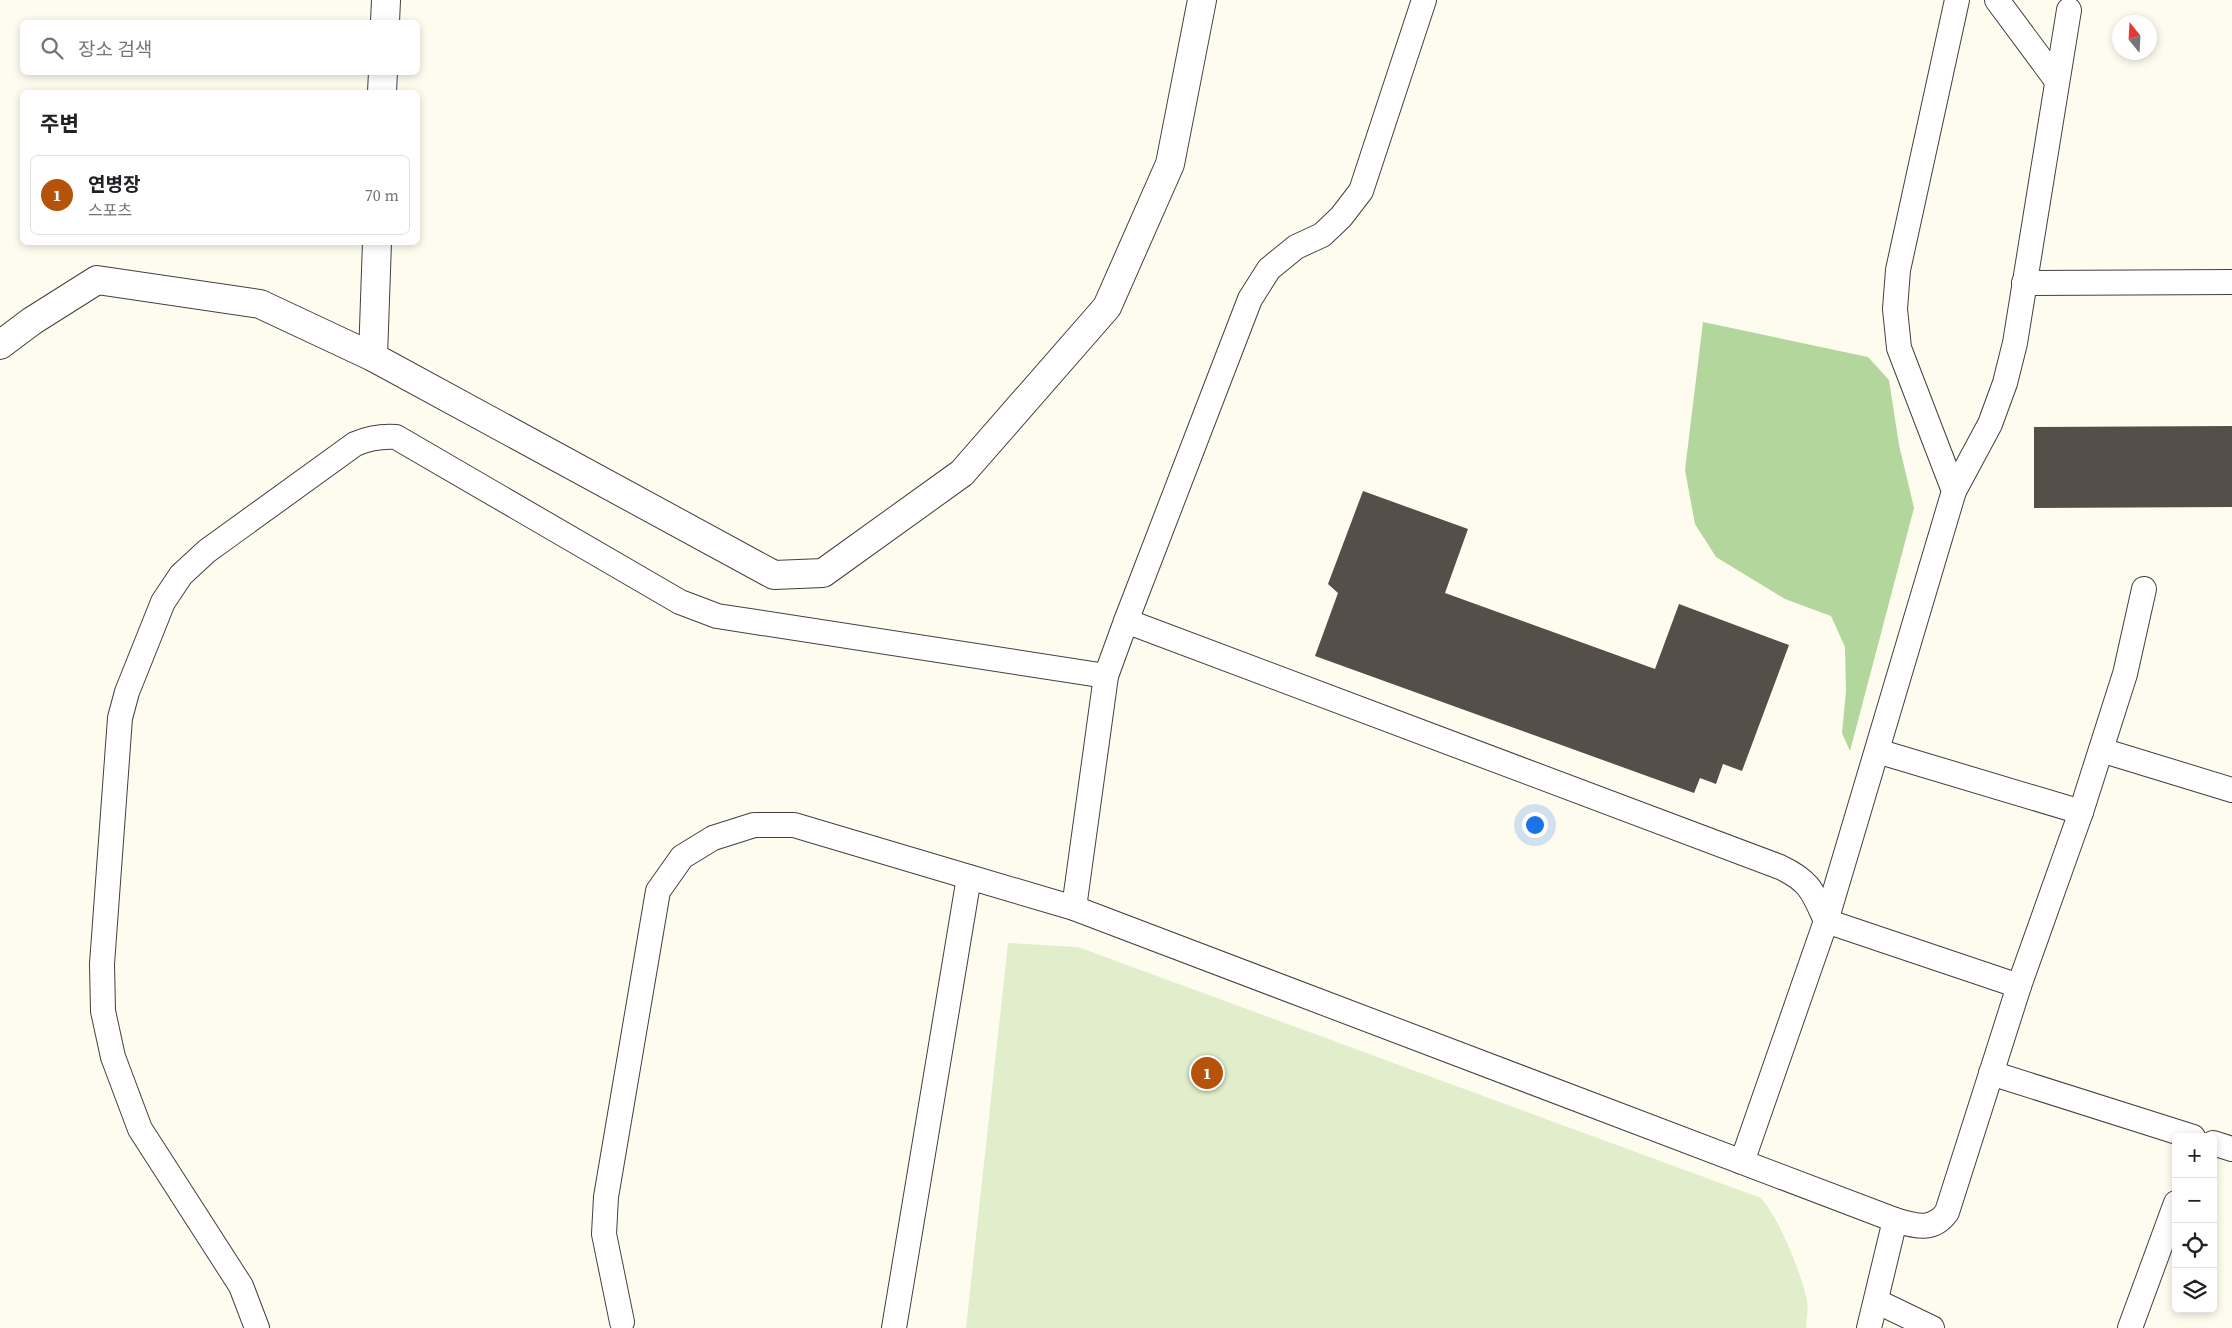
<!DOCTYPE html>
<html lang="ko">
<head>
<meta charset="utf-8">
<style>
  :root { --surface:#fff; --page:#f2f2f2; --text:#202124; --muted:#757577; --line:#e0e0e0; --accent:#b45309 }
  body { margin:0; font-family:"Source Serif 4","Noto Sans KR",serif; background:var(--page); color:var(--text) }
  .controls { position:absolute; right:15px; bottom:15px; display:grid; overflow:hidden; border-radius:8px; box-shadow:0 2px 8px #0003 }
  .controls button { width:45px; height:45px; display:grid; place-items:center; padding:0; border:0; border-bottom:1px solid var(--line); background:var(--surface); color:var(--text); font:25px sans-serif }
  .compass { position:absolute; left:2112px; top:15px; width:45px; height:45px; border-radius:50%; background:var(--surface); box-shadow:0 2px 8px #0003; rotate:342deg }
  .you { position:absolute; left:1534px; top:824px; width:18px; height:18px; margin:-12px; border:4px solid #fff; border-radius:50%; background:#1a73e8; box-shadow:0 0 0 8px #1a73e833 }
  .badge { display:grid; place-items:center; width:32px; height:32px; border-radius:50%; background:var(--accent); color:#fff; font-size:16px; font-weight:700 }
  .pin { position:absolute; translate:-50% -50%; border:2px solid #fff; box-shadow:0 1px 5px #0006 }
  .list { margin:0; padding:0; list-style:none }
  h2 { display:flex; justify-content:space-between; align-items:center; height:65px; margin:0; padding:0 20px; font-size:21px }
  h2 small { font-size:16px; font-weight:400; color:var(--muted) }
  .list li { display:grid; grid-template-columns:32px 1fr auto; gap:15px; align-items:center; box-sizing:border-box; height:80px; margin:0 10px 10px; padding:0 10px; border:1px solid var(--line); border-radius:8px }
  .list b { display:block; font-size:19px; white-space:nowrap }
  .list p { margin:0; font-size:16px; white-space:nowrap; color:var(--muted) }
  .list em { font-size:16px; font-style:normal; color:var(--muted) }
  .icon { flex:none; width:28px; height:28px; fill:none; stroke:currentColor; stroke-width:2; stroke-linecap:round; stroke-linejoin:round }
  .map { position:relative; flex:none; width:2232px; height:1328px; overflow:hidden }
  .search { position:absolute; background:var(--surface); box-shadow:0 2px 8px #0003; left:20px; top:20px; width:400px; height:55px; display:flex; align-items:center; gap:12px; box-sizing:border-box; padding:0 18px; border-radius:8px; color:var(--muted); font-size:19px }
  .panel { position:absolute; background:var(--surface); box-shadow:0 2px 8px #0003; left:20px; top:90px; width:400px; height:155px; border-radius:8px }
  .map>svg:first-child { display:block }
  .forest { fill:#b2d69b }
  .pitch { fill:#e0eecb }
  .building { fill:#554f4a }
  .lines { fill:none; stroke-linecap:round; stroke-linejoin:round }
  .service-casing { stroke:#404040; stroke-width:26 }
  .minor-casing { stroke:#404040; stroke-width:30 }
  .service { stroke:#fff; stroke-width:24 }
  .minor { stroke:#fff; stroke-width:28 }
</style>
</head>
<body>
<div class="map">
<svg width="2232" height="1328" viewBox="0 0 2232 1328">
  <rect width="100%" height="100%" fill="#fefcef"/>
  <path class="forest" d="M1703 322 1868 357 1889 380 1899 445 1914 508 1850 751 1842 733 1846 691 1845 647 1831 616 1785 599 1716 557 1695 524 1685 470Z"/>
  <path class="pitch" d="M1008 943 1078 947 1761 1198C1780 1220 1801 1272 1807 1301 1809 1309 1806 1320 1806 1328H966Z"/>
  <g class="building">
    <path d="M2232 426V507L2034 508V427Z"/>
    <path d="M1363 491 1468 529 1445 593 1655 669 1679 604 1789 645 1742 771 1723 764 1716 784 1700 778 1694 793 1315 656 1338 593 1328 584Z"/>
  </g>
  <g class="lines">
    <defs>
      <g id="service">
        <path d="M1997 0 2057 81"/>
        <path d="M2024 283 2232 282"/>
        <path d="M1954 491 1990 424 2005 383 2015 343 2069 10"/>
        <path d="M1126 621 1250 299 1269 269 1296 247 1322 235 1341 217 1361 191 1424 0"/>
        <path d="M2101 750 2232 790"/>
        <path d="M1877 751 2081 812"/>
        <path d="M1074 908 1106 676 1126 621 1780 867C1810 881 1813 892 1826 921"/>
        <path d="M1826 921 1954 491 1899 348 1895 309 1898 270 1957 0"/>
        <path d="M2019 986 2081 812 2125 674 2144 589"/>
        <path d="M1991 1073 2193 1137"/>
        <path d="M2213 1143 2232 1149"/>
        <path d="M1742 1162 1826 921 2019 986 1947 1212C1933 1232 1915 1226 1895 1220"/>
        <path d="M1876 1301 1932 1328"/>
        <path d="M622 1322 604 1234 606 1197 658 891 682 857 713 838 754 825H794L969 877"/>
        <path d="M257 1328 241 1286 140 1129 113 1057 103 1011 102 964 120 718 127 692 163 602 181 575 207 551 355 444C369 438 381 436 396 437L680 602 717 616 1106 676"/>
        <path d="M894 1328 969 877 1074 908 1895 1220 1869 1328"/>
        <path d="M2130 1328 2176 1203"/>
      </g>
      <g id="minor">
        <path d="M385 22 386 0"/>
        <path d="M382 92 383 72"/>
        <path d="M377 242 373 357 774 575 823 573 962 473 1107 307 1170 164 1202 0"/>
        <path d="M0 345 32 321 97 280 260 304 373 357"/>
      </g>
    </defs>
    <use href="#service" class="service-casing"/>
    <use href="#minor" class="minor-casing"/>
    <use href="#service" class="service"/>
    <use href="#minor" class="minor"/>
  </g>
</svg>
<div class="controls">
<button>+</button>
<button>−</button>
<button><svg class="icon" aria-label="locate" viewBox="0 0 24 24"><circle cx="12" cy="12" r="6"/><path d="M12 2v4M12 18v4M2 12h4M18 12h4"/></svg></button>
<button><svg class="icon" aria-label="layers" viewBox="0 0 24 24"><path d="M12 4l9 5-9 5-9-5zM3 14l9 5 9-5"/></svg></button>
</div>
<svg class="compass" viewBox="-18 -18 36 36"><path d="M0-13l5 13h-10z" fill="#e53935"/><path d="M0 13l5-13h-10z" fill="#757577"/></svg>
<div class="you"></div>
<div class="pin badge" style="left:1207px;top:1073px">1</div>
<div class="search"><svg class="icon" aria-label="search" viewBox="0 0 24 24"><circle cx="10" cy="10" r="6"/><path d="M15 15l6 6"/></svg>장소 검색</div>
<section class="panel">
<h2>주변<small></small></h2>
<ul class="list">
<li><span class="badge">1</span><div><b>연병장</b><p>스포츠</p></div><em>70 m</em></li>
</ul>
</section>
</div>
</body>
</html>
